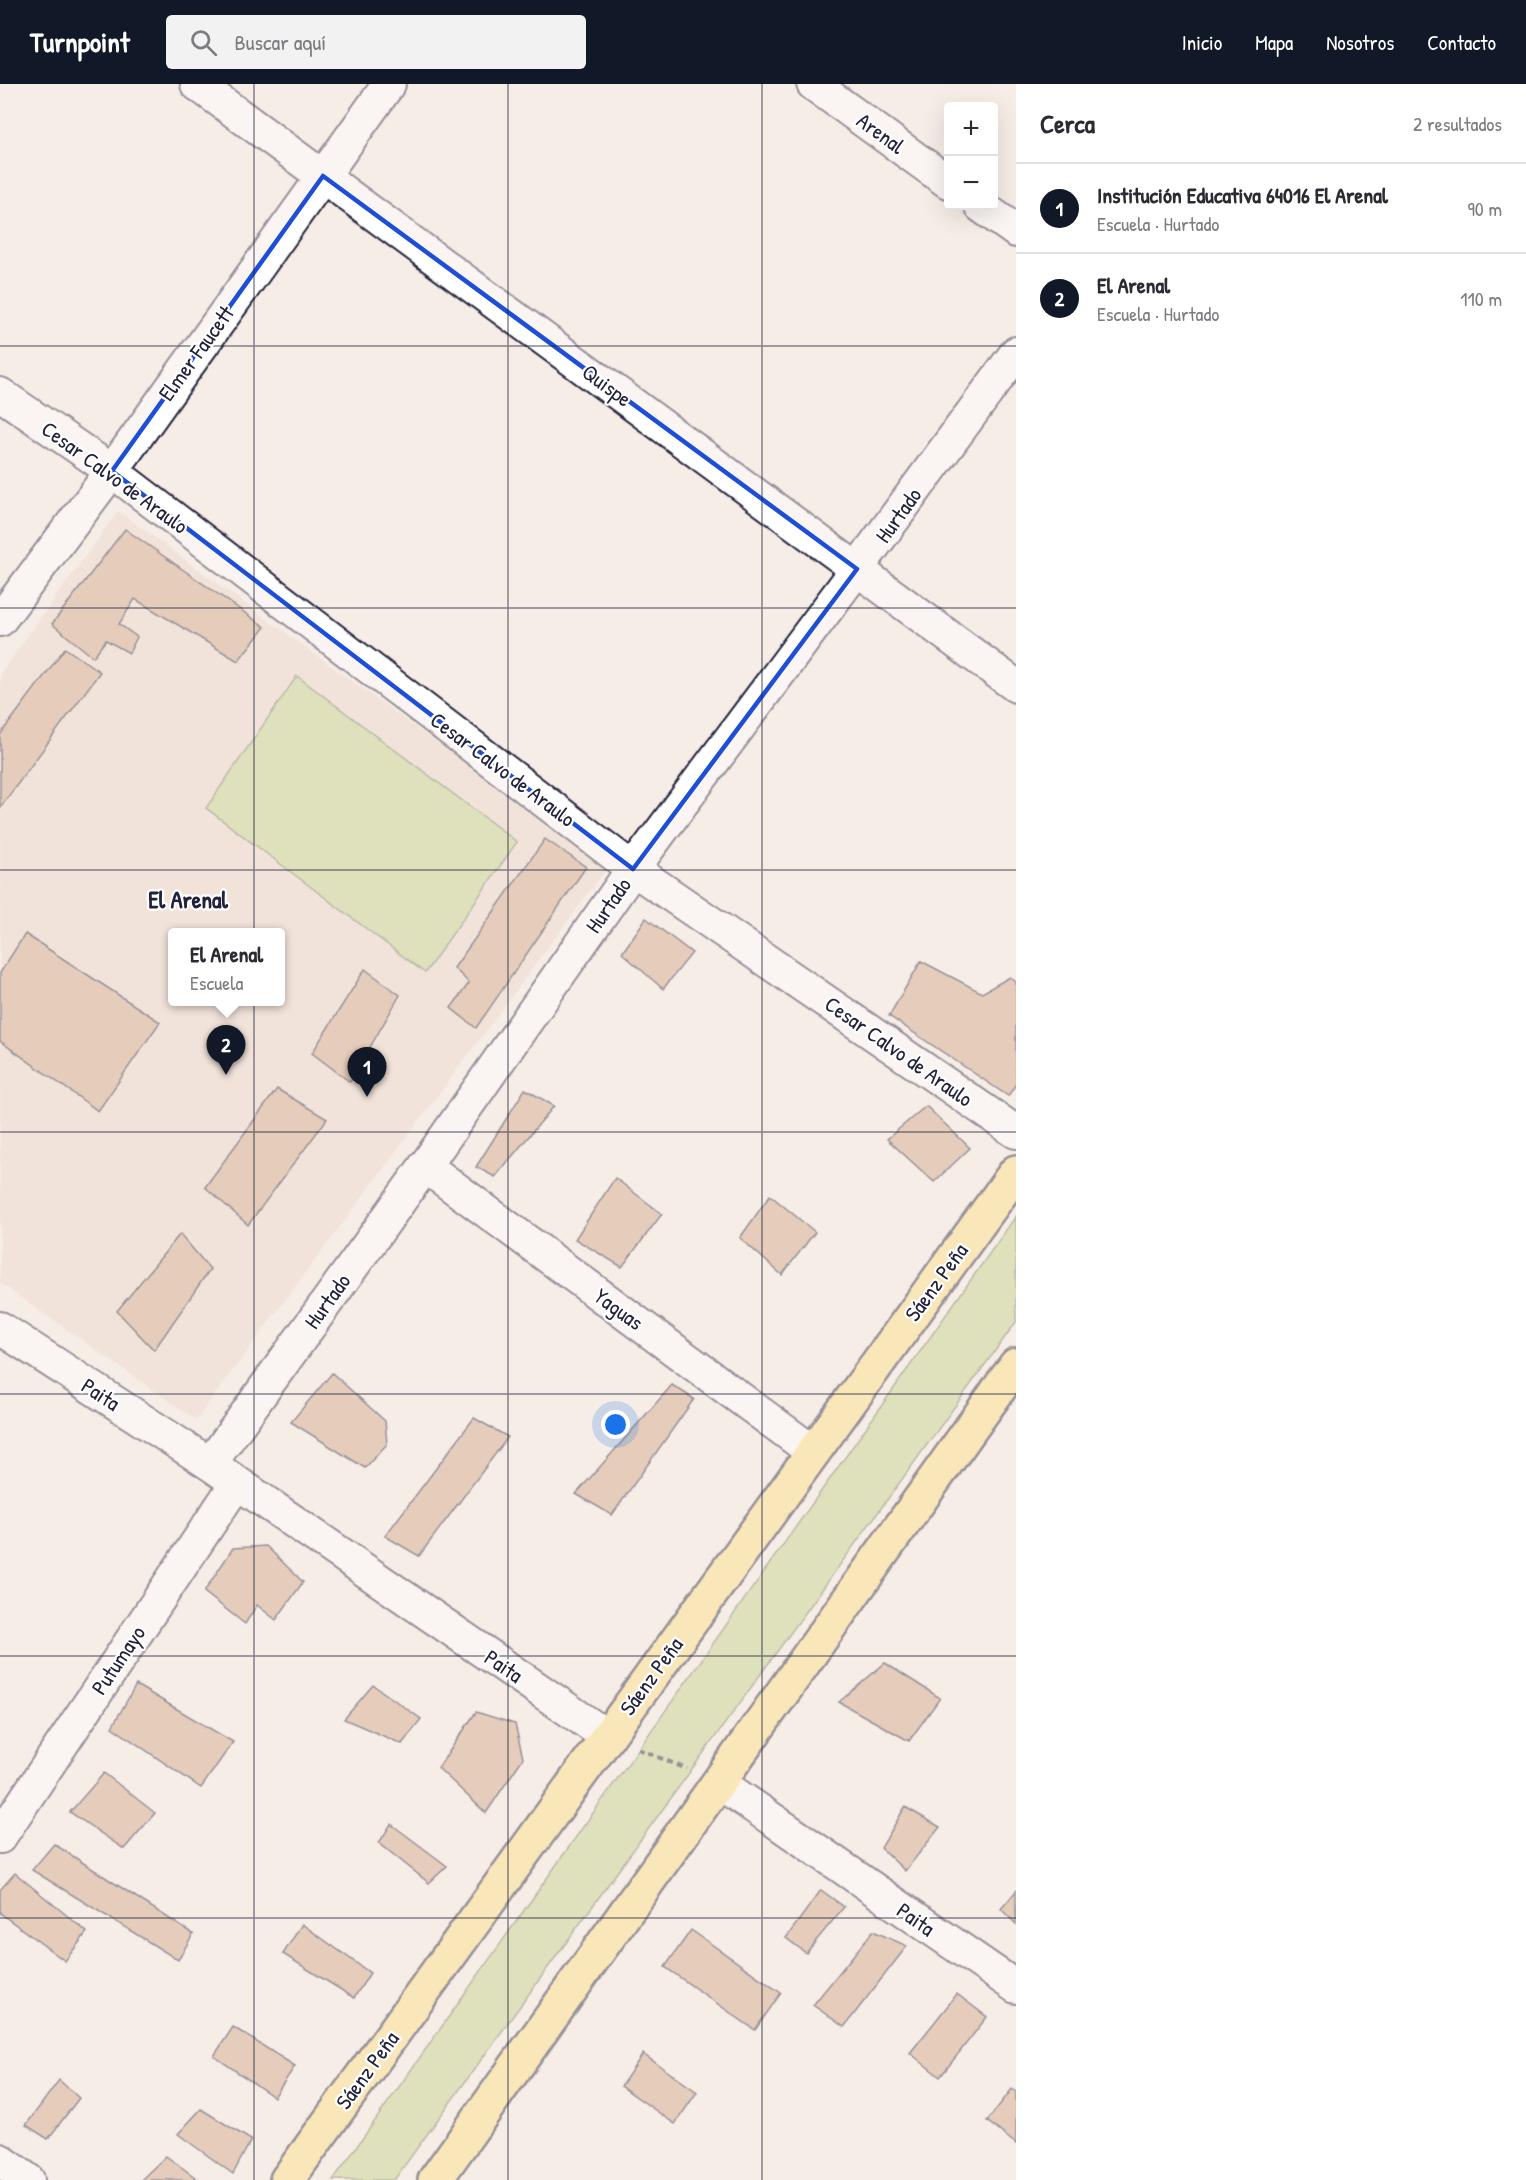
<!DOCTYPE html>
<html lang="es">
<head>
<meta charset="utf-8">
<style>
  :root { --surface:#fff; --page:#f2f2f3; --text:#2b2b33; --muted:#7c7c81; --line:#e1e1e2; --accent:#111827 }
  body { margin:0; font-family:"Patrick Hand",sans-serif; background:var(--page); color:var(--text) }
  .controls { position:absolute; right:18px; top:18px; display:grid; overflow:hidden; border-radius:6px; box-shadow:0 6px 24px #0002 }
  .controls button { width:54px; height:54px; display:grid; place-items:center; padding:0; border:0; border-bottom:2px solid var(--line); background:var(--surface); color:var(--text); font:30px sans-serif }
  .you { position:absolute; left:616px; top:1341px; width:21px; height:21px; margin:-15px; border:4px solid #fff; border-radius:50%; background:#1a73e8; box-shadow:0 0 0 9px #1a73e833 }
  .badge { display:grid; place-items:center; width:39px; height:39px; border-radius:50%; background:var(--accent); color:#fff; font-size:20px; font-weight:700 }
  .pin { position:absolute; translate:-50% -50px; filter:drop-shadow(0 2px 3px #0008) }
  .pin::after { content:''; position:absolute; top:32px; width:21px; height:18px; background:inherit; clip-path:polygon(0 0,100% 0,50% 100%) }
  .popup { position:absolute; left:168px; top:844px; width:117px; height:78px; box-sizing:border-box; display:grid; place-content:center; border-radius:6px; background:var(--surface); filter:drop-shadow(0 2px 4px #0005); font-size:20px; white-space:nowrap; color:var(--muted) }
  .popup b { font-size:22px; color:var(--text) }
  .popup::after { content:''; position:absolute; left:50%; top:100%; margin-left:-12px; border:12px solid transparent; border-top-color:var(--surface) }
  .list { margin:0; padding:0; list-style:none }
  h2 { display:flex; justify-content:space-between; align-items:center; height:78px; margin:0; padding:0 24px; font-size:26px }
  h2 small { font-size:20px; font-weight:400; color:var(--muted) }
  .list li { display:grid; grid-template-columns:39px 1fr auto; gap:18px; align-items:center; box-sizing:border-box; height:90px; padding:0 24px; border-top:2px solid var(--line) }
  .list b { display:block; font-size:22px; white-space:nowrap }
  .list p { margin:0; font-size:20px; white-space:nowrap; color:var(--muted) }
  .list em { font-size:20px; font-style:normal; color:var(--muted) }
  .icon { flex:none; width:33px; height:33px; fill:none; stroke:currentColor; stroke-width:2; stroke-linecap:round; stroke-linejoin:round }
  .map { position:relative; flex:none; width:1016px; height:2096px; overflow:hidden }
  header { display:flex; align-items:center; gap:36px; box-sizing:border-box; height:84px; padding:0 30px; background:var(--accent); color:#fff }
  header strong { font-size:28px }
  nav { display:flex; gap:33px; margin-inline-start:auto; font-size:21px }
  .search { width:420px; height:54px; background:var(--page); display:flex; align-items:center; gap:15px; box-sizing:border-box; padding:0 21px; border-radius:6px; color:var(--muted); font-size:22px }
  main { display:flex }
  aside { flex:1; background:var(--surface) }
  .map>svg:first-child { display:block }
  .built { fill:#ecd8ca; fill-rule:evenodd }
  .green { fill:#c1d286; stroke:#727a60; stroke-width:1.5 }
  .building { fill:#d3a785; stroke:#22223b; stroke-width:1.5 }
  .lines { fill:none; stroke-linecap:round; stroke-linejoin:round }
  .minor-casing { stroke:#22223b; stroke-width:36 }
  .major-casing { stroke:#22223b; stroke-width:38 }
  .path { stroke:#22223b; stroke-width:4; stroke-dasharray:6 4.5; stroke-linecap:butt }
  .minor { stroke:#fff; stroke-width:32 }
  .major { stroke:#ffdf80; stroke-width:33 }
  .marked { fill:none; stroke:#1d4ed8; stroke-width:4.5; stroke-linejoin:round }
  .grid { fill:none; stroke:#22223b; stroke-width:1.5; stroke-opacity:0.55 }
  .labels { text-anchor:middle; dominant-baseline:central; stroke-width:4.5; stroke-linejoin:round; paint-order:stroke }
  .street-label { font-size:22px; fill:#22223b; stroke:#fff }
  .neighbourhood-label { font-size:24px; font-weight:bold; fill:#22223b; stroke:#fff }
</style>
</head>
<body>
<header>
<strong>Turnpoint</strong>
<div class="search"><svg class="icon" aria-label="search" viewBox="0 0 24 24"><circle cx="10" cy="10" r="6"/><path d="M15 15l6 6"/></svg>Buscar aquí</div>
<nav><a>Inicio</a><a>Mapa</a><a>Nosotros</a><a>Contacto</a></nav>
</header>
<main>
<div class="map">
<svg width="1016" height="2096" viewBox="0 0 1016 2096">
  <rect width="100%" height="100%" fill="#f6ede7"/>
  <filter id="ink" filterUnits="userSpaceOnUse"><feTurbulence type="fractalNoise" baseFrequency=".0167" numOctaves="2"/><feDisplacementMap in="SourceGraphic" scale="12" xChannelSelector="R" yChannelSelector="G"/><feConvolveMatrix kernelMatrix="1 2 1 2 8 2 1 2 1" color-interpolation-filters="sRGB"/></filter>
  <g filter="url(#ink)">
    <path class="built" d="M118 427 608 783 196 1336 0 1199V590ZM172 848H280V918H172Z"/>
    <g class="green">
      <path d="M297 592 517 758 425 889 206 724Z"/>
      <path d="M1016 1132V1238L394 2096H333Z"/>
    </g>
    <g class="building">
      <path d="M125 445 265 543 238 577 135 515 119 540 137 553 129 569 106 556 93 573 52 540Z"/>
      <path d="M65 564 100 588 0 724V651Z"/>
      <path d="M545 755 586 783 476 944 451 924 469 899 454 884Z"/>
      <path d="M646 834 692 869 663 905 622 869Z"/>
      <path d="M25 850 160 938 98 1027 0 957V889Z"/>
      <path d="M921 877 982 909 1010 893 1016 898V1000L1008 1012 889 932Z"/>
      <path d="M365 885 400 911 350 998 312 969Z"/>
      <path d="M277 1005 327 1035 248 1141 205 1103Z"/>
      <path d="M525 1005 554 1022 495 1093 476 1083Z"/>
      <path d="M926 1022 970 1064 934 1098 887 1055Z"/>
      <path d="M615 1094 662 1130 622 1183 575 1155Z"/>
      <path d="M770 1111 815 1148 782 1191 740 1154Z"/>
      <path d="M180 1150 210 1185 154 1266 117 1227Z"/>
      <path d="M332 1289 385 1337 387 1360 365 1384 291 1338Z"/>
      <path d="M672 1301 694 1315 612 1431 576 1410Z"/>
      <path d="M474 1334 508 1353 419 1472 385 1452Z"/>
      <path d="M266 1462 303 1498 276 1536 257 1521 245 1540 204 1508 233 1464Z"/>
      <path d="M885 1579 940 1614 909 1657 839 1618Z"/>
      <path d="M136 1601 233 1658 201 1704 112 1643Z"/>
      <path d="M373 1601 421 1635 402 1660 344 1635Z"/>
      <path d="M476 1628 515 1640 523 1674 486 1729 438 1684Z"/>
      <path d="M104 1689 155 1729 124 1765 70 1728Z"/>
      <path d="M905 1723 940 1743 905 1787 881 1764Z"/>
      <path d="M391 1740 447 1782 429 1799 379 1759Z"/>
      <path d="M54 1760 193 1850 178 1876 32 1786Z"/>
      <path d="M15 1789 87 1848 65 1877 0 1829V1806Z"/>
      <path d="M821 1806 844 1823 806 1869 786 1854Z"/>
      <path d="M1016 1807V1840L1001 1825Z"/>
      <path d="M302 1840 370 1889 354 1914 283 1870Z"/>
      <path d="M691 1846 781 1909 755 1946 665 1883Z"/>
      <path d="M873 1847 907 1862 844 1943 813 1921Z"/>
      <path d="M957 1910 987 1933 940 1993 910 1969Z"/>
      <path d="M233 1943 295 1982 274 2013 214 1972Z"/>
      <path d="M643 1970 697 2008 675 2040 621 2002Z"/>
      <path d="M59 1996 79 2014 48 2055 26 2041Z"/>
      <path d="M1012 2005 1016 2008V2060L987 2037Z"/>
      <path d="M201 2025 251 2056 233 2090 178 2050Z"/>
      <path d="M166 2072 199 2096H141Z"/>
    </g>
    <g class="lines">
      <defs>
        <g id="minor">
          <path d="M197 0 1016 602"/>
          <path d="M813 0 948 98"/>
          <path d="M981 122 1016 147"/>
          <path d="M0 310 112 387 633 785 1016 1048"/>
          <path d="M0 536 112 387 389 0"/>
          <path d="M425 1082 813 1368"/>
          <path d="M0 1244 210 1380 608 1653"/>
          <path d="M210 1380 425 1082 633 785 857 485 1016 269"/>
          <path d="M718 1698 1016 1903"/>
          <path d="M0 1753 236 1400"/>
          <path d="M0 2076 28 2096"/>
        </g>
        <g id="major">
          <path d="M287 2096 1016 1088"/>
          <path d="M435 2096 1016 1281"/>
        </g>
      </defs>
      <use href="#minor" class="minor-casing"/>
      <use href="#major" class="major-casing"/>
      <path class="path" d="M638 1665 687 1685"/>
      <use href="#minor" class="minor"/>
      <use href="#major" class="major"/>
    </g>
  </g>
  <path d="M0 0H1016V2096H0ZM323 92 857 485 633 785 112 387Z" fill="#f6ede7" fill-opacity=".55" fill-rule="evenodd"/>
  <path class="marked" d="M323 92 857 485 633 785 112 387Z"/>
  <path class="grid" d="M254 0V2096M508 0V2096M762 0V2096M0 262H1016M0 524H1016M0 786H1016M0 1048H1016M0 1310H1016M0 1572H1016M0 1834H1016"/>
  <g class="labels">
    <g class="street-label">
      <text transform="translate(881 49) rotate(36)">Arenal</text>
      <text transform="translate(196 269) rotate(-54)">Elmer Faucett</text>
      <text transform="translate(607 301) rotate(36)">Quispe</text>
      <text transform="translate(115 393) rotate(36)">Cesar Calvo de Araulo</text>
      <text transform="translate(898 431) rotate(-54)">Hurtado</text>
      <text transform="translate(503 685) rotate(37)">Cesar Calvo de Araulo</text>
      <text transform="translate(608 821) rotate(-55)">Hurtado</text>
      <text transform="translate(899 967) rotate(35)">Cesar Calvo de Araulo</text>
      <text transform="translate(936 1198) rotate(-54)">Sáenz Peña</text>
      <text transform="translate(327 1217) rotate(-54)">Hurtado</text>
      <text transform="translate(619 1225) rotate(36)">Yaguas</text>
      <text transform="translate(101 1310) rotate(33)">Paita</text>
      <text transform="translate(118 1576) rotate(-56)">Putumayo</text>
      <text transform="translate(504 1582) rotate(34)">Paita</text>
      <text transform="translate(651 1592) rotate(-54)">Sáenz Peña</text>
      <text transform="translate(916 1835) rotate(35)">Paita</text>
      <text transform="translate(367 1986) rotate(-54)">Sáenz Peña</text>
    </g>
    <g class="neighbourhood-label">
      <text x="188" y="815">El Arenal</text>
    </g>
  </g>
</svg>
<div class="controls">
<button>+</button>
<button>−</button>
</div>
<div class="you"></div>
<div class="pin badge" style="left:367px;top:1013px">1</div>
<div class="pin badge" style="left:226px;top:991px">2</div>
<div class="popup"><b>El Arenal</b>Escuela</div>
</div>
<aside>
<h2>Cerca<small>2 resultados</small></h2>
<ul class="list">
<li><span class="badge">1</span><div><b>Institución Educativa 64016 El Arenal</b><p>Escuela · Hurtado</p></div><em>90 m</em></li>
<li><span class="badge">2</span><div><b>El Arenal</b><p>Escuela · Hurtado</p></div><em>110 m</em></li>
</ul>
</aside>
</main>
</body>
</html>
